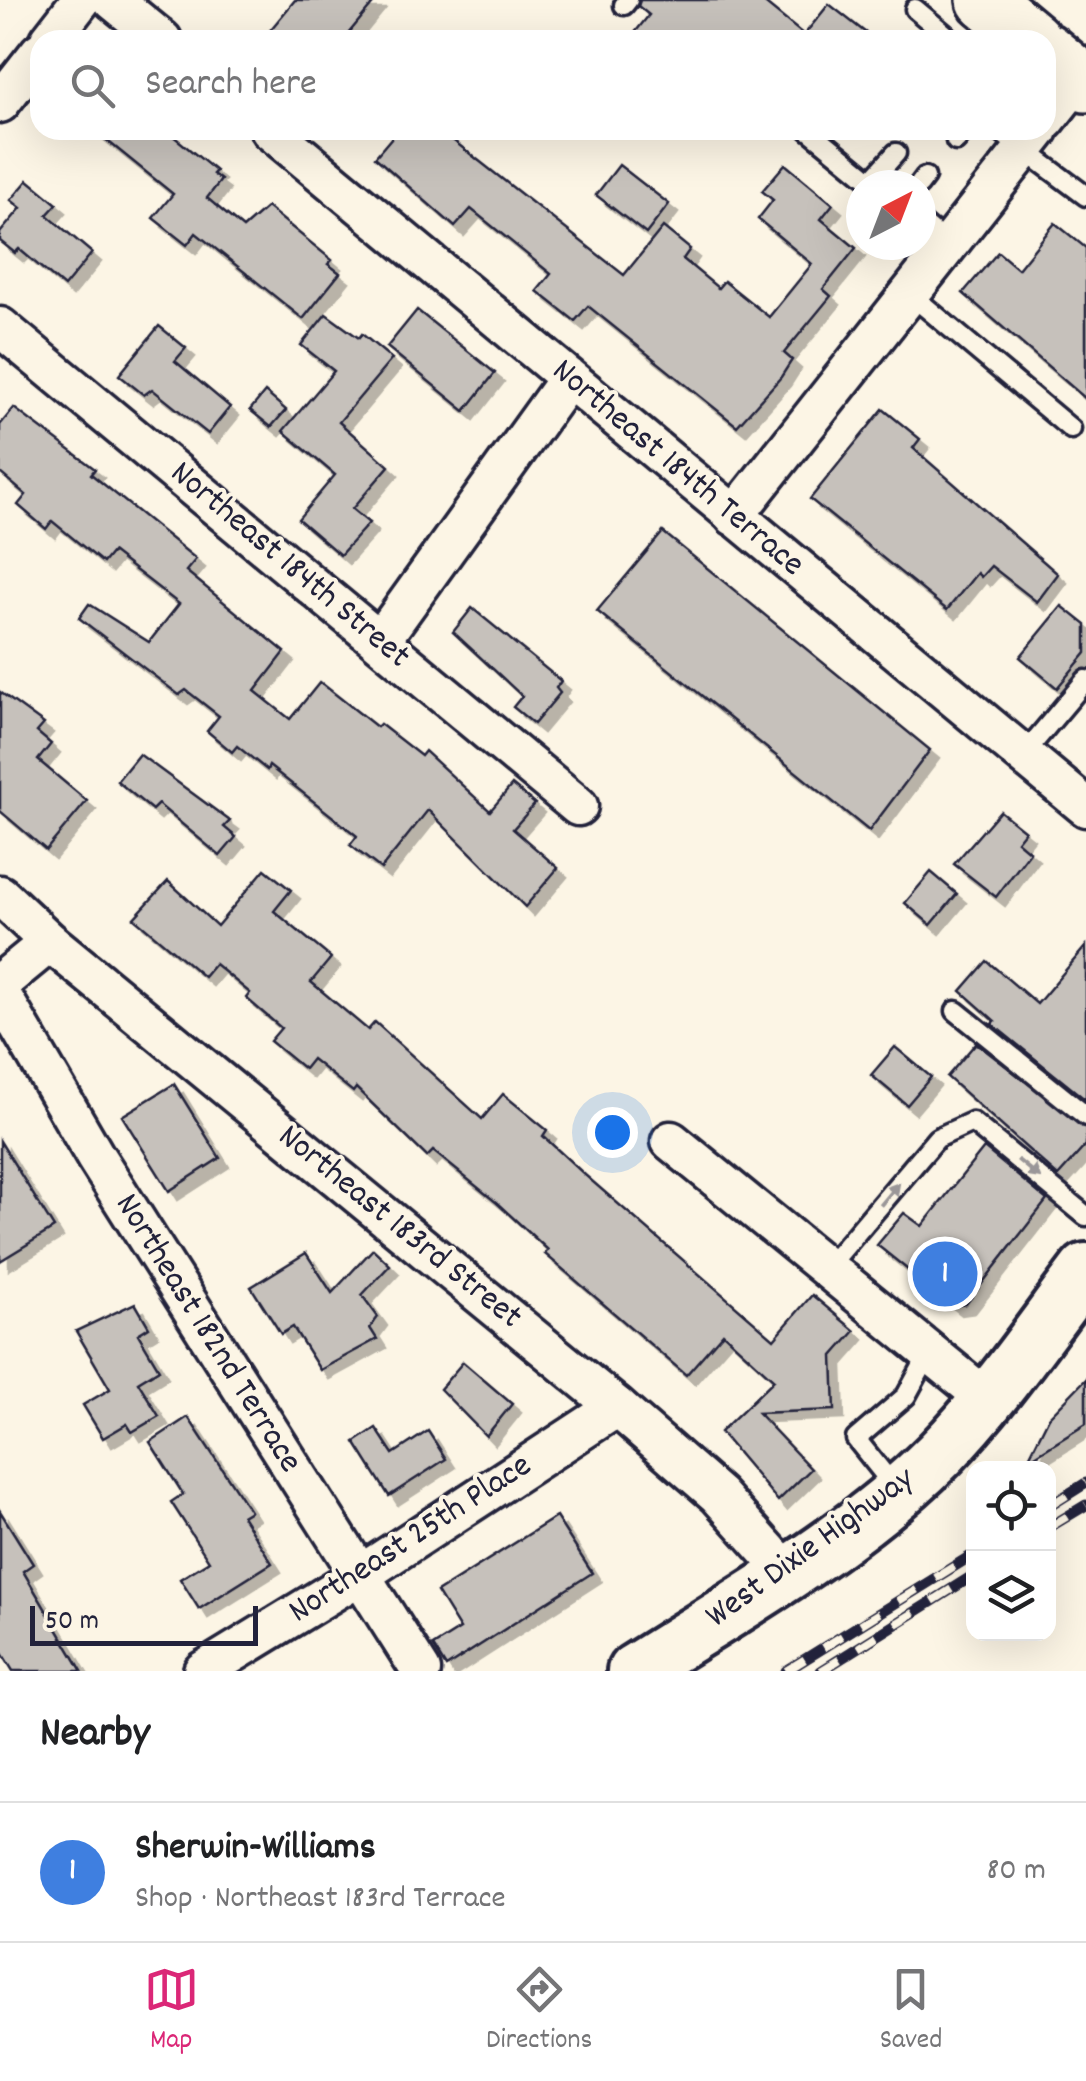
<!DOCTYPE html>
<html lang="en">
<head>
<meta charset="utf-8">
<style>
  :root { --surface:#fff; --page:#f2f2f2; --text:#202124; --muted:#757577; --line:#e0e0e0; --accent:#db2777 }
  body { margin:0; font-family:Dekko,sans-serif; background:var(--page); color:var(--text) }
  .controls { position:absolute; right:30px; bottom:30px; display:grid; overflow:hidden; border-radius:20px; box-shadow:0 10px 40px #0002 }
  .controls button { width:90px; height:90px; display:grid; place-items:center; padding:0; border:0; border-bottom:2px solid var(--line); background:var(--surface); color:var(--text); font:50px sans-serif }
  .compass { position:absolute; left:846px; top:170px; width:90px; height:90px; border-radius:50%; background:var(--surface); box-shadow:0 10px 40px #0002; rotate:42deg }
  .scale { position:absolute; left:30px; bottom:25px; width:228px; box-sizing:border-box; padding-left:10px; border:5px solid #22223b; border-top:0; font-size:28px; line-height:35px; white-space:nowrap; color:#22223b; -webkit-text-stroke:8px #fcf5e5; paint-order:stroke }
  .you { position:absolute; left:612px; top:1132px; width:35px; height:35px; margin:-25px; border:8px solid #fff; border-radius:50%; background:#1a73e8; box-shadow:0 0 0 15px #1a73e833 }
  .badge { display:grid; place-items:center; width:65px; height:65px; border-radius:50%; background:var(--accent); color:#fff; font-size:32px; font-weight:700 }
  .pin { position:absolute; translate:-50% -50%; border:5px solid #fff; box-shadow:0 2px 10px #0006 }
  .list { margin:0; padding:0; list-style:none }
  h2 { display:flex; justify-content:space-between; align-items:center; height:130px; margin:0; padding:0 40px; font-size:42px }
  h2 small { font-size:32px; font-weight:400; color:var(--muted) }
  .list li { display:grid; grid-template-columns:65px 1fr auto; gap:30px; align-items:center; box-sizing:border-box; height:140px; padding:0 40px; border-top:2px solid var(--line) }
  .list b { display:block; font-size:38px; white-space:nowrap }
  .list p { margin:0; font-size:32px; white-space:nowrap; color:var(--muted) }
  .list em { font-size:32px; font-style:normal; color:var(--muted) }
  .icon { flex:none; width:55px; height:55px; fill:none; stroke:currentColor; stroke-width:2; stroke-linecap:round; stroke-linejoin:round }
  .map { position:relative; flex:none; width:1086px; height:1671px; overflow:hidden }
  .search { position:absolute; background:var(--surface); box-shadow:0 10px 40px #0002; left:30px; right:30px; top:30px; height:110px; display:flex; align-items:center; gap:25px; box-sizing:border-box; padding:0 35px; border-radius:30px; color:var(--muted); font-size:38px }
  .sheet { height:270px; background:var(--surface) }
  nav { display:flex; justify-content:space-around; align-items:center; box-sizing:border-box; height:140px; border-top:2px solid var(--line); background:var(--surface); font-size:28px; color:var(--muted) }
  nav a { display:grid; justify-items:center; gap:5px }
  nav .on { color:var(--accent) }
  .map>svg:first-child { display:block }
  .building { fill:#c6c1bb; stroke:#22223b; stroke-width:2.5; filter:url(#shadow) }
  .lines { fill:none; stroke-linecap:round; stroke-linejoin:round }
  .lane-casing { stroke:#22223b; stroke-width:25 }
  .street-casing { stroke:#22223b; stroke-width:45 }
  .secondary-casing { stroke:#22223b; stroke-width:60 }
  .primary-casing { stroke:#22223b; stroke-width:62 }
  .lane { stroke:#fcf5e5; stroke-width:18 }
  .street { stroke:#fcf5e5; stroke-width:38 }
  .secondary { stroke:#fcf5e5; stroke-width:52 }
  .primary { stroke:#fcf5e5; stroke-width:55 }
  .rail-casing { stroke:#22223b; stroke-width:11 }
  .rail { stroke:#fcf5e5; stroke-width:8; stroke-dasharray:22; stroke-linecap:butt }
  .oneway { fill:#9a9698 }
  .labels { text-anchor:middle; dominant-baseline:central; stroke-width:8; stroke-linejoin:round; paint-order:stroke }
  .street-label { font-size:35px; fill:#22223b; stroke:#fcf5e5 }
</style>
</head>
<body>
<div class="map">
<svg width="1086" height="1671" viewBox="0 0 1086 1671">
  <defs>
    <filter id="shadow"><feDropShadow dx="9" dy="9" stdDeviation="0" flood-color="#0004"/></filter>
  </defs>
  <rect width="100%" height="100%" fill="#fcf5e5"/>
  <filter id="ink" filterUnits="userSpaceOnUse"><feTurbulence type="fractalNoise" baseFrequency=".01" numOctaves="2"/><feDisplacementMap in="SourceGraphic" scale="20" xChannelSelector="R" yChannelSelector="G"/><feConvolveMatrix kernelMatrix="1 2 1 2 8 2 1 2 1" color-interpolation-filters="sRGB"/></filter>
  <g filter="url(#ink)">
    <g class="building">
      <path d="M295 0H376L343 40H262Z"/>
      <path d="M640 0H761L804 35 829 4 875 40H629L649 15 638 6Z"/>
      <path d="M94 130H166L216 171 213 174 221 180 207 198 243 228 267 207 332 260 328 264 340 273 303 319 196 233 187 245 153 218 173 194Z"/>
      <path d="M398 130H440L624 275 663 227 690 249 683 259 718 288 724 281 769 317 812 264 758 219 773 200 762 191 785 164 833 204 821 219 856 248 823 289 831 296 784 353 792 360 781 377 737 426 588 306 575 321 537 291 551 274 471 209 455 227 375 157Z"/>
      <path d="M619 165 669 204 646 234 596 195Z"/>
      <path d="M28 180 57 204 47 215 92 253 64 287 19 249 15 253 0 241V233L21 208 11 200Z"/>
      <path d="M1055 223 1086 248V399L963 293 998 252 1018 269Z"/>
      <path d="M417 310 495 373 465 411 387 347Z"/>
      <path d="M326 314 359 338 362 334 392 359 339 422 389 466 352 509 369 523 340 555 298 519 335 475 283 431 334 371 301 345Z"/>
      <path d="M159 326 186 348 175 361 230 407 208 434 152 389 144 395 119 375Z"/>
      <path d="M265 392 286 410 271 427 250 410Z"/>
      <path d="M14 408 95 469 91 474 196 559 186 571 285 652 255 691 290 719 320 682 377 727 380 724 421 756 425 751 490 811 512 785 535 804 513 829 558 868 525 907 428 810 381 869 350 845 357 836 269 766 267 770 237 746 232 752 207 731 219 716 186 690 179 695 79 618 89 604 149 642 179 604 112 552 103 563 52 521 46 529 18 505 26 495 0 473V425Z"/>
      <path d="M883 409 920 439 913 448 1058 574 1037 602 991 566 981 577 977 573 947 610 810 499Z"/>
      <path d="M663 532 930 750 869 831 597 611Z"/>
      <path d="M1062 606 1086 625V653L1057 688 1020 657Z"/>
      <path d="M472 608 561 681 556 688 560 693 534 724 513 707 522 696 453 632Z"/>
      <path d="M0 692 44 724 37 732 51 744 38 760 87 801 46 850 0 811Z"/>
      <path d="M139 754 230 821 224 827 236 837 220 856 158 804 152 810 117 781Z"/>
      <path d="M1000 811 1025 831 1017 841 1030 852 996 897 954 864Z"/>
      <path d="M265 869 291 890 274 911 331 958 311 982 368 1030 375 1022 482 1119 503 1094 547 1130 543 1136 585 1175 774 1339 812 1295 855 1331 833 1356 835 1410 758 1413 811 1469 778 1501 720 1432 774 1380 723 1333 686 1375 545 1254 548 1250 497 1203 433 1151 427 1157 356 1088 353 1092 312 1059 304 1069 270 1041 281 1028 246 998 250 993 215 964 204 977 134 918 168 881 217 926Z"/>
      <path d="M931 872 957 894 931 925 905 903Z"/>
      <path d="M1086 946V1100L992 1024 995 1021 961 991 987 961 1037 1004Z"/>
      <path d="M976 1043 1086 1128V1145L1058 1176 947 1077Z"/>
      <path d="M895 1047 931 1077 907 1105 871 1075Z"/>
      <path d="M174 1084 220 1158 169 1191 122 1116Z"/>
      <path d="M0 1141 54 1228 0 1261Z"/>
      <path d="M984 1148 1047 1200 966 1304 953 1306 877 1245 904 1213 922 1226Z"/>
      <path d="M373 1249 390 1265 362 1295 378 1317 370 1328 377 1339 320 1370 293 1327 281 1334 251 1287 306 1253 332 1293Z"/>
      <path d="M135 1303 149 1327 138 1334 159 1369 138 1382 159 1416 132 1432 127 1424 103 1438 83 1405 110 1389 76 1331Z"/>
      <path d="M463 1362 512 1404 486 1436 440 1389Z"/>
      <path d="M1086 1379V1424L1027 1461 1049 1417Z"/>
      <path d="M188 1417 250 1511 242 1516 272 1563 199 1609 180 1579 209 1561 171 1502 183 1494 150 1442Z"/>
      <path d="M376 1428 393 1454 428 1431 446 1459 389 1496 355 1442Z"/>
      <path d="M0 1511 33 1564 23 1571 82 1671H13L0 1650Z"/>
      <path d="M556 1517 592 1573 446 1667 433 1646 460 1629 437 1592Z"/>
    </g>
    <g class="lines">
      <defs>
        <g id="lane">
          <path d="M624 5 628 0"/>
          <path d="M915 9 952 40"/>
          <path d="M809 130 876 185"/>
          <path d="M998 130 1086 196"/>
          <path d="M956 141 965 130"/>
          <path d="M871 181 896 153"/>
          <path d="M919 185 925 177"/>
          <path d="M921 222 948 245"/>
          <path d="M910 294 1071 429"/>
          <path d="M1023 755 1086 680"/>
          <path d="M956 1011 1086 1116"/>
          <path d="M827 1268 937 1138 972 1122 1086 1216"/>
          <path d="M896 1489 856 1439 906 1396 930 1352"/>
        </g>
        <g id="street">
          <path d="M113 0 162 40"/>
          <path d="M50 40 81 0"/>
          <path d="M0 103 40 52"/>
          <path d="M1046 120 1079 78"/>
          <path d="M270 130 1086 807"/>
          <path d="M0 327 578 806"/>
          <path d="M734 516 1039 130"/>
          <path d="M380 641 568 379"/>
          <path d="M0 895 50 942 617 1407 718 1495 787 1572"/>
          <path d="M0 983 50 942"/>
          <path d="M0 993 95 1156 421 1671"/>
          <path d="M671 1141 987 1399"/>
          <path d="M203 1671 360 1575 617 1407"/>
        </g>
        <path id="secondary" d="M634 1671C737 1605 852 1542 939 1455 994 1399 1039 1332 1086 1270"/>
        <g id="primary">
          <path d="M985 0 1033 40"/>
          <path d="M1046 51 1086 84"/>
        </g>
      </defs>
      <use href="#lane" class="lane-casing"/>
      <use href="#street" class="street-casing"/>
      <use href="#secondary" class="secondary-casing"/>
      <use href="#primary" class="primary-casing"/>
      <use href="#lane" class="lane"/>
      <use href="#street" class="street"/>
      <use href="#secondary" class="secondary"/>
      <use href="#primary" class="primary"/>
      <defs>
        <g id="rail">
          <path d="M1048 1507 1086 1483"/>
          <path d="M1048 1528 1086 1505"/>
          <path d="M786 1671 974 1554"/>
          <path d="M821 1671 974 1575"/>
        </g>
      </defs>
      <use href="#rail" class="rail-casing"/>
      <use href="#rail" class="rail"/>
    </g>
    <defs><path id="oneway-solid" d="M-6-.8H1V-3.2L6.5 0L1 3.2V.8H-6Z" transform="scale(2.5)"/></defs>
    <g class="oneway">
      <use href="#oneway-solid" transform="translate(1029 1169) rotate(39)"/>
      <use href="#oneway-solid" transform="translate(890 1194) rotate(-50)"/>
    </g>
  </g>
  <g class="labels">
    <g class="street-label">
      <text transform="translate(677 469) rotate(40)">Northeast 184th Terrace</text>
      <text transform="translate(289 566) rotate(40)">Northeast 184th Street</text>
      <text transform="translate(399 1228) rotate(39)">Northeast 183rd Street</text>
      <text transform="translate(207 1334) rotate(58)">Northeast 182nd Terrace</text>
      <text transform="translate(411 1540) rotate(-33)">Northeast 25th Place</text>
      <text transform="translate(811 1549) rotate(-36)">West Dixie Highway</text>
    </g>
  </g>
</svg>
<div class="controls">
<button><svg class="icon" aria-label="locate" viewBox="0 0 24 24"><circle cx="12" cy="12" r="6"/><path d="M12 2v4M12 18v4M2 12h4M18 12h4"/></svg></button>
<button><svg class="icon" aria-label="layers" viewBox="0 0 24 24"><path d="M12 4l9 5-9 5-9-5zM3 14l9 5 9-5"/></svg></button>
</div>
<svg class="compass" viewBox="-18 -18 36 36"><path d="M0-13l5 13h-10z" fill="#e53935"/><path d="M0 13l5-13h-10z" fill="#757577"/></svg>
<div class="scale">50 m</div>
<div class="you"></div>
<div class="pin badge" style="left:945px;top:1274px;background:#3f7fe0">1</div>
<div class="search"><svg class="icon" aria-label="search" viewBox="0 0 24 24"><circle cx="10" cy="10" r="6"/><path d="M15 15l6 6"/></svg>Search here</div>
</div>
<section class="sheet">
<h2>Nearby<small></small></h2>
<ul class="list">
<li><span class="badge" style="background:#3f7fe0">1</span><div><b>Sherwin-Williams</b><p>Shop · Northeast 183rd Terrace</p></div><em>80 m</em></li>
</ul>
</section>
<nav>
<a class="on"><svg class="icon" aria-label="map" viewBox="0 0 24 24"><path d="M3 6l6-2 6 2 6-2v14l-6 2-6-2-6 2zM9 4v14M15 6v14"/></svg>Map</a>
<a><svg class="icon" aria-label="directions" viewBox="0 0 24 24"><path d="M12 3l9 9-9 9-9-9zM9 14v-3h6M13 9l2 2-2 2"/></svg>Directions</a>
<a><svg class="icon" aria-label="saved" viewBox="0 0 24 24"><path d="M7 4h10v16l-5-4-5 4z"/></svg>Saved</a>
</nav>
</body>
</html>
